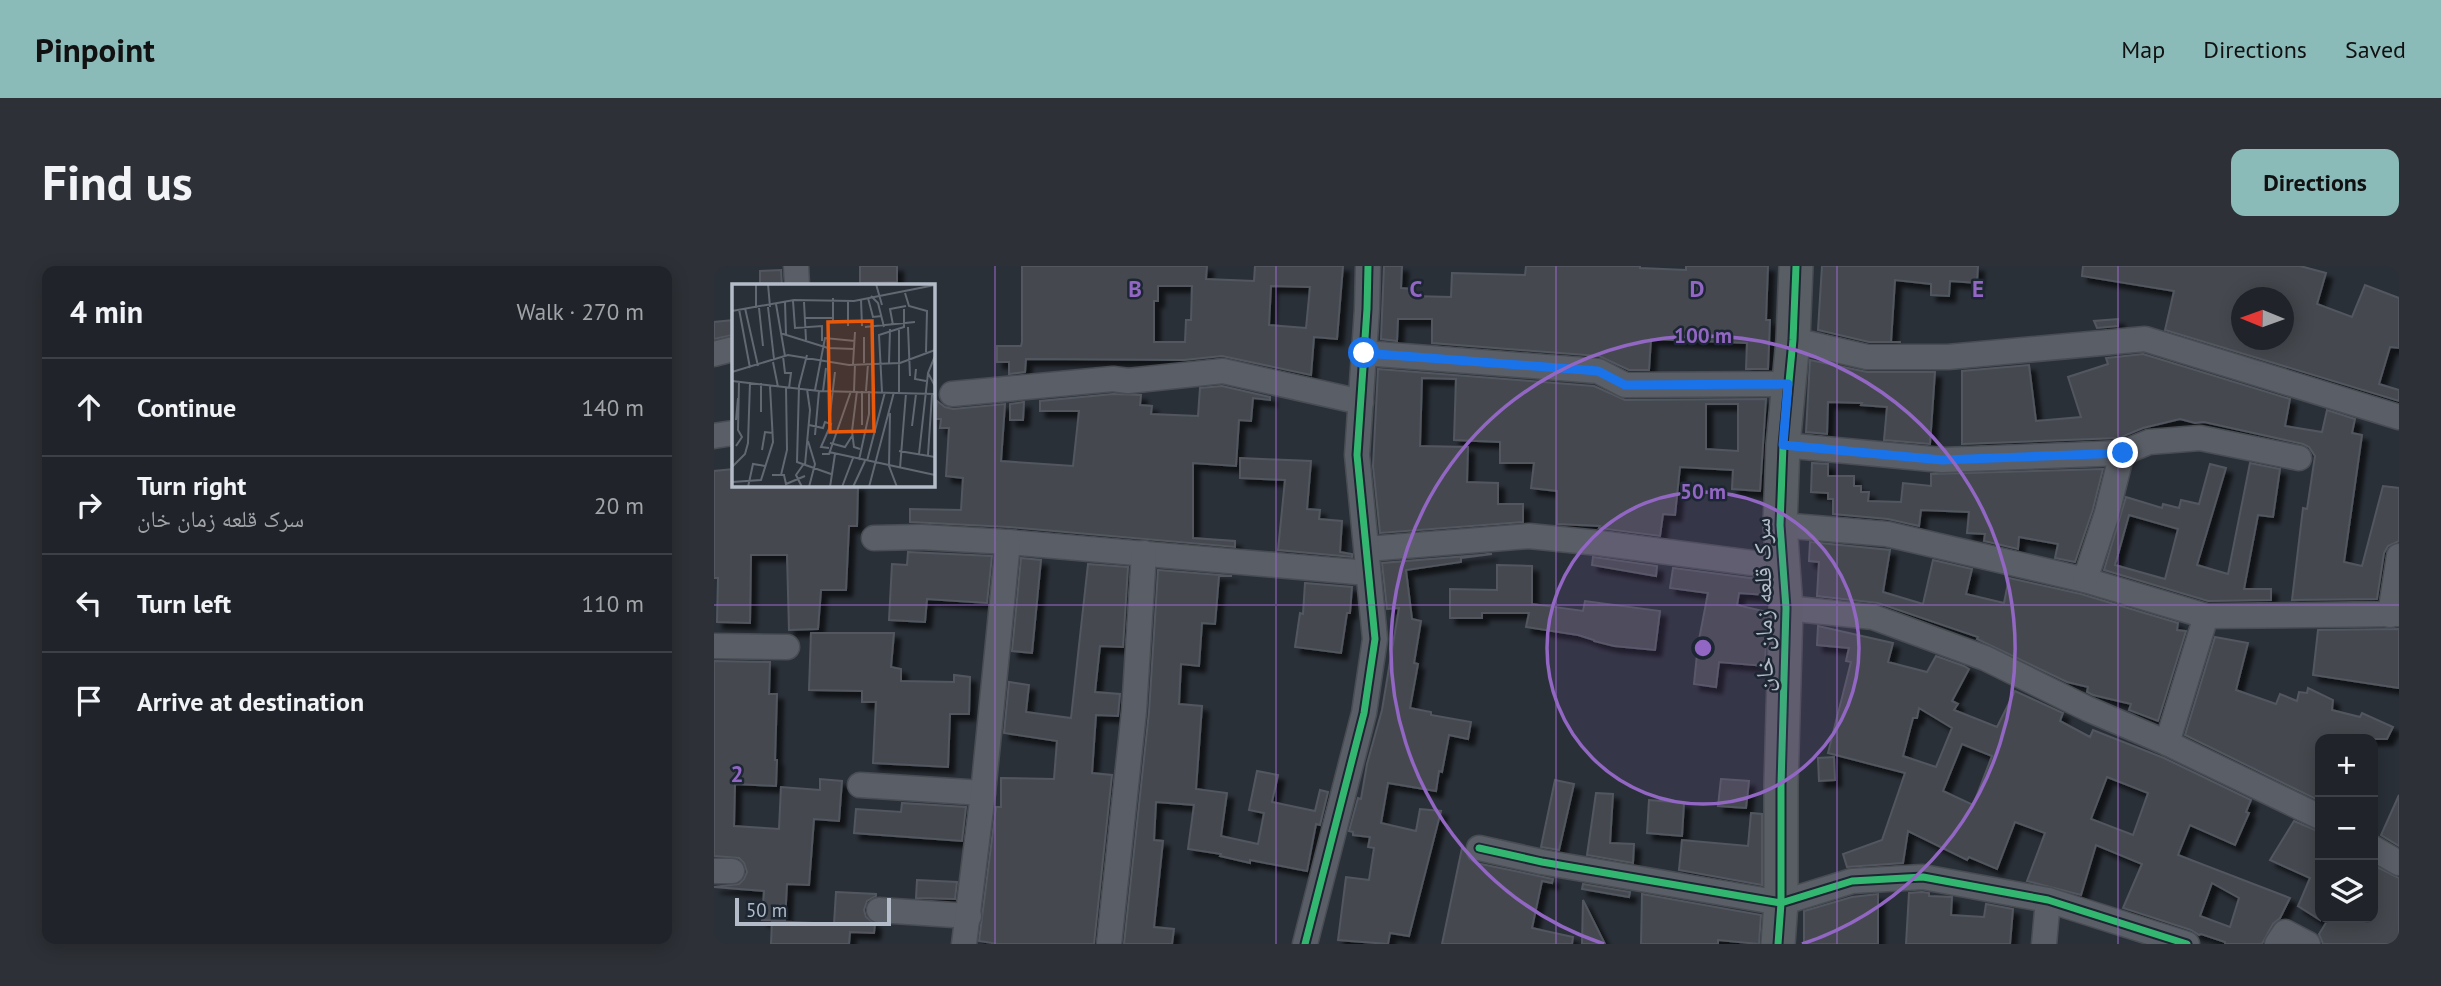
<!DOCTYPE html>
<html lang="en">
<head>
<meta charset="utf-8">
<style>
  :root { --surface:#20242a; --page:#2d3036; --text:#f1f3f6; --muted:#a2a4a8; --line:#3d4147; --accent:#8bbbb9 }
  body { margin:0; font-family:"PT Sans","Noto Naskh Arabic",sans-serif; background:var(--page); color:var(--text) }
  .controls { position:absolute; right:21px; bottom:21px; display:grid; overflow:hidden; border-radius:14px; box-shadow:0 4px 18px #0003 }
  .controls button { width:63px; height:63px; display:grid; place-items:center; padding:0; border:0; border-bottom:2px solid var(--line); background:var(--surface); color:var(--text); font:35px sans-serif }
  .compass { position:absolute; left:1517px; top:21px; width:63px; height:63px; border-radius:50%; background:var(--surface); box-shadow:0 4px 18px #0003; rotate:271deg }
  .scale { position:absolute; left:21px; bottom:18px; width:156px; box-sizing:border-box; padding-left:7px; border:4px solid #b4bcc9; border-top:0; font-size:19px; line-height:24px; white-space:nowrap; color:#b4bcc9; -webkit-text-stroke:5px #1d2633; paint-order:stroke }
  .stop { position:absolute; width:21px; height:21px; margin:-16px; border:5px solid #1a73e8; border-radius:50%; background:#fff }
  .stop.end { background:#1a73e8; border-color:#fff; box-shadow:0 2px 7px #0008 }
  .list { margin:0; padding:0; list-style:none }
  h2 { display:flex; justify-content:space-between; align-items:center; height:91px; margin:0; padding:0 28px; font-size:30px }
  h2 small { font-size:23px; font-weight:400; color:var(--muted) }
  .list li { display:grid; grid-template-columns:46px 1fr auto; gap:21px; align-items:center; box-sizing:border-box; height:98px; padding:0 28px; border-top:2px solid var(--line) }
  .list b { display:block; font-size:26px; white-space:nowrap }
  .list p { margin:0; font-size:23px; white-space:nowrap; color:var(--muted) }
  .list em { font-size:23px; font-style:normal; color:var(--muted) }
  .icon { flex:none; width:38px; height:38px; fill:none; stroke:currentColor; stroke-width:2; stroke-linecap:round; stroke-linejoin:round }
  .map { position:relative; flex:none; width:1685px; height:678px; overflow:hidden; border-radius:14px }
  header { display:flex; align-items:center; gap:42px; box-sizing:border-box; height:98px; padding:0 35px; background:var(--accent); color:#111 }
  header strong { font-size:33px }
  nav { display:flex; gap:38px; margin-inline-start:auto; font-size:24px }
  .intro { display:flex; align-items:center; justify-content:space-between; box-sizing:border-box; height:168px; padding:0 42px }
  h1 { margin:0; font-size:49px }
  .button { padding:18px 32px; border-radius:14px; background:var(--accent); color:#111; font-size:24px; font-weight:700 }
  main { display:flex; gap:42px; padding:0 42px }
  aside { flex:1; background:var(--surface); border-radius:14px; box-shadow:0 4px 18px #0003 }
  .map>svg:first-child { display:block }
  .building { fill:#444950; stroke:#52575f; stroke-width:2; fill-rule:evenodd; filter:url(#shadow) }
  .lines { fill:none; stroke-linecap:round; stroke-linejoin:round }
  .street-casing { stroke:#484c53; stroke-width:27 }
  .secondary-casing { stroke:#484c53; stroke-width:36 }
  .street { stroke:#5a5e66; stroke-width:24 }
  .secondary { stroke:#595d64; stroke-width:33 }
  .cycleway-casing { stroke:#1d2633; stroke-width:11 }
  .cycleway { stroke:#33b770; stroke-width:7 }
  .route { stroke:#1a73e8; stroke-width:9 }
  .grid { fill:none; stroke:#9266c3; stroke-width:2; stroke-opacity:0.55 }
  .ring { fill:none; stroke:#9266c3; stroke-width:3.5 }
  .labels { text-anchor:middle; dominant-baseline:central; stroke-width:5; stroke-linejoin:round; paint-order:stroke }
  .street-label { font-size:24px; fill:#b4bcc9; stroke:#1d2633 }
  .inset-road { fill:none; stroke:#616872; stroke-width:2 }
  .view { fill:#e8590c; fill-opacity:0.15; stroke:#e8590c; stroke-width:3.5 }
  .inset-edge { fill:none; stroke:#b4bcc9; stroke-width:3.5 }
  .grid-label { font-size:23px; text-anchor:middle; font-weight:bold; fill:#9266c3; stroke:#1d2633; stroke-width:5; stroke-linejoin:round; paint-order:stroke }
  .centre { fill:#9266c3; stroke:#1d2633; stroke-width:3.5 }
  .ring-label { font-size:21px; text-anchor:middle; font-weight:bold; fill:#9266c3; stroke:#1d2633; stroke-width:5; stroke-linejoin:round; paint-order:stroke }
</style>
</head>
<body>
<header>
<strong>Pinpoint</strong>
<nav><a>Map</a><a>Directions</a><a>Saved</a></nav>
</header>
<div class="intro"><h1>Find us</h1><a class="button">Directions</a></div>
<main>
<aside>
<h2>4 min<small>Walk · 270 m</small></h2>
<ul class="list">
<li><svg class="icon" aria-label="ahead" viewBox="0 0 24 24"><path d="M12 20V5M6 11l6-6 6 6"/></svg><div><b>Continue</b></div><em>140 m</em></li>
<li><svg class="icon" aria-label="right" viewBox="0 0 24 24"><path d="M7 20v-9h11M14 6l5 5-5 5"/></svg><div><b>Turn right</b><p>سرک قلعه زمان خان</p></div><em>20 m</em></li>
<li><svg class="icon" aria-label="left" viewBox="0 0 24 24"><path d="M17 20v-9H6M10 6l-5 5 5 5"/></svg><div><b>Turn left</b></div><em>110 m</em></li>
<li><svg class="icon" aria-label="arrive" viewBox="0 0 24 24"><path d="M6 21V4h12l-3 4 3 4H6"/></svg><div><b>Arrive at destination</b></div></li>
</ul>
</aside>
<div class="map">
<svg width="1685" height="678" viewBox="0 0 1685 678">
  <defs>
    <filter id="shadow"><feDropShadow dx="6" dy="6" stdDeviation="2" flood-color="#0009"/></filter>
  </defs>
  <rect width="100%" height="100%" fill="#2a3038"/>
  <g class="building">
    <path d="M146 0H183V16L146 17Z"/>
    <path d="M308 0H493L492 13 540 15 541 0H629L623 73 600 71 597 109 508 90 470 94 312 93 311 106 295 108V96H283V80H307L308 76ZM444 20H478L477 54H472L471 76H440V35H444ZM557 20 596 21 592 62 555 59Z"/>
    <path d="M670 0H688L687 22 698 23V30L737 31 738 7 811 9 812 0H926V2L972 4V0H1054L1052 54H1056L1054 103H1032L1033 77 937 73 935 104H915L885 90 718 77V53H684L683 75 667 73Z"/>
    <path d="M1108 0H1264L1263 17 1236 15 1235 30 1217 29V18L1181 14 1177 76H1187H1155L1104 64Z"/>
    <path d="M1369 0H1586L1612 7 1603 38 1638 51 1651 19 1685 32V82L1676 81 1665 118 1685 124V135L1451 64 1460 25 1368 10ZM1528 32H1570V74H1528Z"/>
    <path d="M67 4 68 19H46V5Z"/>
    <path d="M1404 53V60L1383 62 1380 55Z"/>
    <path d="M19 54V69L0 73V56Z"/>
    <path d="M1429 88 1576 133 1571 160 1608 166 1613 144 1641 153 1638 167 1648 169 1630 296 1648 300 1669 220 1685 222V275L1674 280 1670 287 1663 333 1578 334 1589 242 1593 243 1601 190 1595 181 1589 178 1490 156 1481 157 1466 153 1429 162 1405 172 1248 178V105L1315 99 1322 155 1367 151 1354 111 1394 98 1392 92Z"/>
    <path d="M1096 94 1153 106H1221L1216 178 1170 174 1173 141 1147 139 1148 137 1114 136 1113 168 1092 166Z"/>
    <path d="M664 103 880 120 911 134 1052 133 1046 225 1018 223 1019 204 966 201 961 249 949 248 946 270 885 262 886 260 843 258V225L817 222 820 197H786V176L740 174 742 113 708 112 706 180 754 181 753 216 784 217V238H809V256L666 267 659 200ZM992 138H1024V185L992 183Z"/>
    <path d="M508 120 556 131V134L539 132 537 155 525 154 522 200 479 197V272L521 275V281L295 261 196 256V243L247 244 249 212 232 210 235 162H226L227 153H221L223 135 231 141 239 143 291 138 287 195 359 200 365 145H326V135L399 128 427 129 426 139 438 140 437 148 484 150 486 122Z"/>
    <path d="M310 136 309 154H296V138Z"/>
    <path d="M526 192 597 195 593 243 606 244 605 253 628 255 626 286 638 288V291L564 284 571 214 526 212Z"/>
    <path d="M1098 197 1114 198V210H1140V220H1147V226H1155L1154 235 1187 236 1189 217 1217 220V208L1389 203 1379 243 1361 296 1341 292 1344 278 1305 271 1304 283 1270 275 1271 268 1253 267 1255 246 1207 244 1205 260 1174 253 1119 248V233H1114V227L1097 226Z"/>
    <path d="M1536 197 1566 203 1559 251 1544 249 1530 323H1557V334L1494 335 1390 304 1412 231 1448 242 1449 238 1465 242 1467 234 1485 238 1496 198 1512 202 1483 299 1514 308ZM1415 249 1464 263 1451 313 1401 299Z"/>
    <path d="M19 203V219H144L143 260H135L132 324H107L104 363 75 364 73 289H37L36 357 3 356 4 312H0V205Z"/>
    <path d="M1096 276 1176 284 1169 326 1209 338 1219 294 1258 303 1252 328 1290 337 1295 312 1367 328 1464 357 1463 364 1472 365 1444 455 1415 444 1417 438 1379 429 1373 426 1374 421 1353 416 1263 373 1264 371 1164 337 1103 330 1105 296 1095 295Z"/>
    <path d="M194 286 278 290 273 337 213 333 211 356 175 354 178 298 193 299Z"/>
    <path d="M778 288 747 292V296L692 304 698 353 707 355 700 397 704 398 696 442 717 446V449L757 456 754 473 735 469 728 506 725 505 722 525 674 517 667 557 702 565 706 543 727 545 695 670 676 667 674 678 624 674 632 611 655 614 660 582 654 581 656 571 639 569V566L635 565 644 532 647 533 653 498 668 444 685 342 673 343 668 297Z"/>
    <path d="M879 291 943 300 942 310 878 299Z"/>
    <path d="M307 292 327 294 318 387 298 385Z"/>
    <path d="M374 298 414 301 409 381 386 380 381 426 406 428 404 450 382 449 378 507 398 509 380 678H284L265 675 282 541H287V512L340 513 343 475 290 467 295 416 315 419 312 446 357 452Z"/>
    <path d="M783 299 818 300V338L869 345 871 335 946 345 941 384 900 380 880 375V374L864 369 812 361 815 347H768V352H736V323L783 324Z"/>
    <path d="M959 302 1051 314 1052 329 1025 327 1023 339 1053 346 1051 400 1005 396 1002 421 980 418 984 379 994 327 956 322Z"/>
    <path d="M444 304 518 310H505L501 358 488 357 485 400 467 398 465 438 488 440 482 523 513 527 507 570 544 578 550 547 535 544 543 505 564 509 558 536 601 545 606 524 614 526 606 559 602 558 593 605 536 594V597L506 590 507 588 474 583 480 539 442 536 440 574 449 575 440 661 460 663 458 678H410L435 446Z"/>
    <path d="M591 317 638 321 636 347H633L627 387 581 381 586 347 589 348Z"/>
    <path d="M1104 360 1179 377 1174 396 1213 406 1222 390 1250 400 1255 403 1238 435 1244 438 1240 444 1283 461 1301 425 1349 447 1346 455 1376 471 1379 464 1450 492 1537 534 1532 546 1535 547 1521 579 1476 559 1464 589 1576 632 1566 652 1559 658 1548 678H1511V676L1487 668 1485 669 1477 664 1409 642 1428 598 1382 579 1367 629 1313 615 1331 567 1301 556 1283 603 1255 591 1253 594 1194 565 1189 597 1133 601 1129 588 1168 574 1191 507 1114 487 1137 396 1132 395 1135 382 1103 379ZM1205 442 1238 462 1222 501 1189 490 1199 452H1203ZM1248 478 1278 490 1259 539 1229 525ZM1393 511 1434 527 1419 569 1377 553ZM1498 617 1525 632 1516 661 1486 650Z"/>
    <path d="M1685 363V422L1599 409 1604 364Z"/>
    <path d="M97 367H180L177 401 187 403V415L240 416V409L256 411 255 448H236L234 501 159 497 162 436H148V425L95 424Z"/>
    <path d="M1501 371 1534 377 1522 424 1562 438 1566 428 1583 435 1585 426 1593 427 1594 422 1619 434 1618 444 1646 451 1648 447 1679 461 1673 473H1606V535L1471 469Z"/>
    <path d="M0 395 56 396 55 428H63L61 494H63L62 520 21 518 20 560 65 563 67 521 106 524V513L128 515 125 555 100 553 95 619 73 618 71 655 48 654 50 625 0 621 25 618 30 613 33 606 30 597 25 592 0 590Z"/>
    <path d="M1120 491 1121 514 1105 515 1104 492Z"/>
    <path d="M1007 513 1035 515 1032 542 1004 540Z"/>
    <path d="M841 514 860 518 845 584 827 581Z"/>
    <path d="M882 527 899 528 896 577 920 578 919 597 873 589Z"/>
    <path d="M1685 529V580L1667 569Z"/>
    <path d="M935 534 970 537 968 570 933 567Z"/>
    <path d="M188 537 252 541 248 575 140 567 142 543 187 546Z"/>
    <path d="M1037 547 1048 548V619L965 604 968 574 1034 580Z"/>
    <path d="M1580 555 1606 566V654L1584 640 1596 612 1556 594Z"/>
    <path d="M748 582 751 583 755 592 762 597 839 613 838 617 828 615 818 662 859 671 858 678H728Z"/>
    <path d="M1659 599 1685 612V678H1609L1605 668 1615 652H1659Z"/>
    <path d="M203 614 243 616 241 633 202 632Z"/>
    <path d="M869 618 916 626 915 631 868 623Z"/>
    <path d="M122 626 162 628V630L153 635 150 644 152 651 161 658 160 667 136 666 135 678H57L58 655 120 658Z"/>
    <path d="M1208 626 1215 627V630L1238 631 1237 649 1270 651 1272 638 1299 643 1296 678H1192L1195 627Z"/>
    <path d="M928 628 1047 649 1045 678 1004 674V678H927Z"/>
    <path d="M1164 628V678H1090V645L1138 631Z"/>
    <path d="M869 634 891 678H868Z"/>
  </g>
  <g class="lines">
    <defs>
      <g id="street">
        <path d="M82 0 83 19"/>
        <path d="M1079 74 1153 91H1234L1431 73 1685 151"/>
        <path d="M650 87 884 105 911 119 1074 118"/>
        <path d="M0 88 19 83"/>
        <path d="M238 128 399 113 414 115 509 105 647 136"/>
        <path d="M0 170 19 167"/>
        <path d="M1069 179 1228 194 1408 187 1435 176 1486 172 1585 192"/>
        <path d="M1066 259 1173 268 1371 314 1492 350 1685 348"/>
        <path d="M160 272 207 271 294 276 654 307"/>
        <path d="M653 283 815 270 885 277 1069 301"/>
        <path d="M1371 314 1393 247 1408 187"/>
        <path d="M1072 342 1159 351 1271 392 1374 443 1453 477 1606 551"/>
        <path d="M1676 349 1685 290"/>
        <path d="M0 380 73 381"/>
        <path d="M1453 477 1492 350"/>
        <path d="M146 519 269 527"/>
        <path d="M765 582 828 596 1067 637 1138 615 1209 611 1334 634 1473 678"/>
        <path d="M1659 582 1685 597"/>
        <path d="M0 605H18"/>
        <path d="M165 644 255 650"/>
        <path d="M250 678 269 527 294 276"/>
        <path d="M395 678 420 445 430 287"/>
        <path d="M591 678 650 447 661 373 643 189 653 43 654 0"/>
        <path d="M1330 678 1334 634"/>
        <path d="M1563 678 1571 666 1594 678"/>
      </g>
      <path id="secondary" d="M1064 678 1067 637V519L1072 342 1066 259 1069 179 1079 74 1082 0"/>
    </defs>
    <use href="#street" class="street-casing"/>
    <use href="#secondary" class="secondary-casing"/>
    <use href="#street" class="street"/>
    <use href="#secondary" class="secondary"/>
    <defs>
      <g id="cycleway">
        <path d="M765 582 828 596 1067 637 1138 615 1209 611 1334 634 1473 678"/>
        <path d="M591 678 650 447 661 373 643 189 653 43 654 0"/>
        <path d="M1064 678 1067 637V519L1072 342 1066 259 1069 179 1079 74 1082 0"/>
      </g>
    </defs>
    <use href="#cycleway" class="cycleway-casing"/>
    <use href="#cycleway" class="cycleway"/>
  </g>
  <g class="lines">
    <path class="route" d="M650 87 884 105 911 119 1074 118 1069 179 1228 194 1409 187"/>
  </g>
  <path class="grid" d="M281 0V678M562 0V678M842 0V678M1123 0V678M1404 0V678M0 339H1685"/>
  <circle cx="989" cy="382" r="156" fill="#9266c3" fill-opacity=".12"/>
  <g class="ring">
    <circle cx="989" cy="382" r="156"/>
    <path d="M890 678A312 312 0 1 1 1088 678"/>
  </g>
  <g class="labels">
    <g class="street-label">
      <text transform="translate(1049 339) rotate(-91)">سرک قلعه زمان خان</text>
    </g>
  </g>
  <g transform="translate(18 18)">
    <rect width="203" height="203" fill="#2a3038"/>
    <path class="inset-road" d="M36 0 38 23M144 0 150 21M173 9 177 22 195 27 194 68M139 12 146 19 152 43M101 14V39M136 14 141 33 150 32M129 16 130 42M61 17 63 44 90 42V57M116 17V42M53 18 54 51M72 18 74 56M44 20 53 72M36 23 42 75M13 24 26 82M24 24V0M27 24 31 62M7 25 18 84M0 27 62 16 122 17 203 1M72 34H101M161 41 158 25 174 22M133 43 183 38M176 43 178 92M48 49 96 64 122 65M75 71 67 102 65 178 99 190M51 72 53 89H59L57 104M203 72 196 89 203 102M41 78 46 103M132 79V53M157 79 158 45M121 80 123 48M184 85 183 95 194 97M0 88 56 71 117 81 168 79 203 66M0 97 87 107 203 110M83 106 93 54 123 57M91 107 94 84M122 107 123 80M125 107 120 147 122 163 128 165M134 107 136 80M150 108 147 51 172 43V25M167 108V44M29 128V99M158 129 157 182 165 203M4 136 6 114M97 139 103 88M77 141 91 144 93 138 99 140 89 163 97 164M130 141V107M180 142 184 110M83 151 87 107M76 157 83 180 77 203M98 159 113 163 120 152M4 162 10 153 6 146 7 97M30 166 33 148 41 149M167 167 203 173M97 168 203 191M90 170H97L119 107M187 170 196 89M196 171 200 110M127 176 137 130V107M135 177 153 108M73 181 78 126 75 105M0 183 13 170 16 159 18 98M168 184 174 109M40 191H52L54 200 73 192M49 191 55 166 54 103M0 198 29 196 41 158 38 102M16 203 21 180 33 182M70 203 64 191 71 181M98 203 103 170M110 203 121 174M121 203 133 177M137 203 162 108"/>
    <path class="view" d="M140 37 142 147 98 148 96 38Z"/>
    <rect width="203" height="203" class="inset-edge"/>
  </g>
  <g class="grid-label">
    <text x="421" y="31">B</text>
    <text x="702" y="31">C</text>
    <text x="983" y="31">D</text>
    <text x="1264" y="31">E</text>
    <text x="23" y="516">2</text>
  </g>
  <circle cx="989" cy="382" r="10" class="centre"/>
  <g class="ring-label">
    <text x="989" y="77">100 m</text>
    <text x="989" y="233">50 m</text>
  </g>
</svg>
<div class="controls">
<button>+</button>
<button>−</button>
<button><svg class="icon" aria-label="layers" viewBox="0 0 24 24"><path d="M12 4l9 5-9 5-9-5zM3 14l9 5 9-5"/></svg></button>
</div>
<svg class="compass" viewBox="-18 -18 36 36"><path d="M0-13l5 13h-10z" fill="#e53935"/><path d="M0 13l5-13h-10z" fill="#a2a4a8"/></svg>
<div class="scale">50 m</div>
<div class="stop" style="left:650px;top:87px"></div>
<div class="stop end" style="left:1409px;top:187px"></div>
</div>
</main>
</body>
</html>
